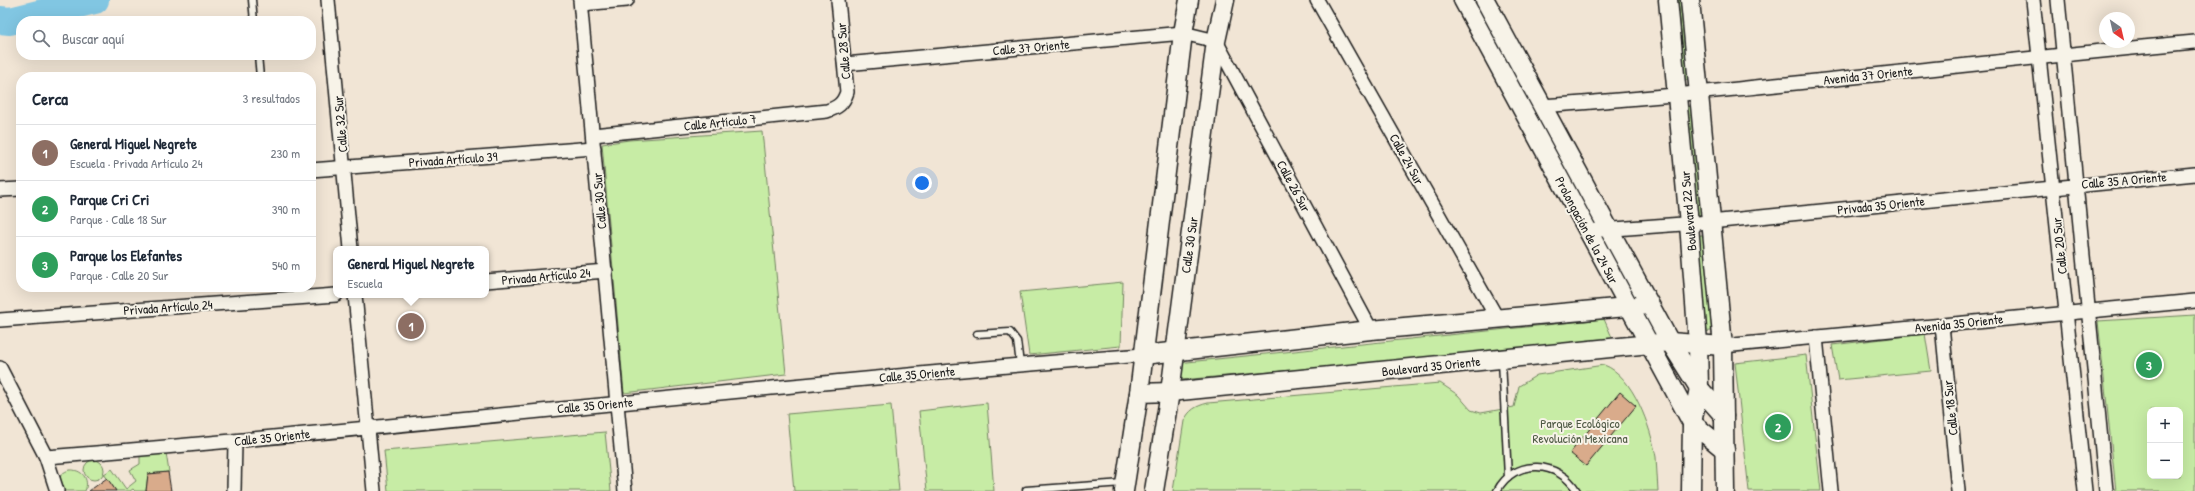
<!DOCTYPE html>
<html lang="es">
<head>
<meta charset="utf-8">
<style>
  :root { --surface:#fff; --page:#f6f6f7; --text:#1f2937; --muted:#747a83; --line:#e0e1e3; --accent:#db2777 }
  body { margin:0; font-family:"Patrick Hand",sans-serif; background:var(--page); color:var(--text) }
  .controls { position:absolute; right:12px; bottom:12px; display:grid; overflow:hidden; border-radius:8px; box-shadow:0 4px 16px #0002 }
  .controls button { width:36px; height:36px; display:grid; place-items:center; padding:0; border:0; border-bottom:1px solid var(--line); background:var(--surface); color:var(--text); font:20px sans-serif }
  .compass { position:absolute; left:2099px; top:12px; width:36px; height:36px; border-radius:50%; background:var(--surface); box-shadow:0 4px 16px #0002; rotate:146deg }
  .you { position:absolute; left:922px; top:183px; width:14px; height:14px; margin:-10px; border:3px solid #fff; border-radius:50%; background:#1a73e8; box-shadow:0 0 0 6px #1a73e833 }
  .badge { display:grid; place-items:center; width:26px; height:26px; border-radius:50%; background:var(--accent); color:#fff; font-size:13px; font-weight:700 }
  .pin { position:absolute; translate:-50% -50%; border:2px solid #fff; box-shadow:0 1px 4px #0006 }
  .popup { position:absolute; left:333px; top:246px; width:156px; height:52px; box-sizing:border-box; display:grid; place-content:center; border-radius:8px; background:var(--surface); filter:drop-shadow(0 1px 3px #0005); font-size:13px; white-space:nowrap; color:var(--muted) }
  .popup b { font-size:15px; color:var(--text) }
  .popup::after { content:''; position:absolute; left:50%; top:100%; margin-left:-8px; border:8px solid transparent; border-top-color:var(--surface) }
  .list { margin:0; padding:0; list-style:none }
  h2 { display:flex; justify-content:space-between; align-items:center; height:52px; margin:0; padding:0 16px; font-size:17px }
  h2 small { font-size:13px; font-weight:400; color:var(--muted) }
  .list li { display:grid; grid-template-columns:26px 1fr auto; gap:12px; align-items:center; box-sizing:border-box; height:56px; padding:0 16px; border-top:1px solid var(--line) }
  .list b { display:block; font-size:15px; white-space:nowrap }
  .list p { margin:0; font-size:13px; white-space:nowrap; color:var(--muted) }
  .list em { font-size:13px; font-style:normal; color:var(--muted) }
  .icon { flex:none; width:22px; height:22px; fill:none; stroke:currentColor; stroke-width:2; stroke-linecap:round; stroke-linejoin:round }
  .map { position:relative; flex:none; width:2195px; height:491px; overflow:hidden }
  .search { position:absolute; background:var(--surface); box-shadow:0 4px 16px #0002; left:16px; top:16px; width:300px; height:44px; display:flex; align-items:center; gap:10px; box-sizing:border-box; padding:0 14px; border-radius:16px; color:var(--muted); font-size:15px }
  .panel { position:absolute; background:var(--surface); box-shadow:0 4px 16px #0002; left:16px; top:72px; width:300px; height:220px; border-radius:16px }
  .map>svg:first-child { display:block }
  .green { fill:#c7eca5; stroke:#728460; fill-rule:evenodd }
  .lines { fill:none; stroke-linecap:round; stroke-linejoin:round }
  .river { stroke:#81c6e2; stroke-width:28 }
  .building { fill:#d9ab8b; stroke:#1c1c1c }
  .lane-casing { stroke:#1c1c1c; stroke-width:9 }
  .street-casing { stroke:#1c1c1c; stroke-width:16 }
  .secondary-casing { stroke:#1c1c1c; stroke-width:21 }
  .lane { stroke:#f7f3e8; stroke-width:6 }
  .street { stroke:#f7f3e8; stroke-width:13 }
  .secondary { stroke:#f7f3e8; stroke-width:18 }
  .labels { text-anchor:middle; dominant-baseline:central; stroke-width:4; stroke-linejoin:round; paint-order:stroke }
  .street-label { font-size:13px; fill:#1c1c1c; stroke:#f7f3e8 }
  .park-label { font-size:13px; fill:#4f5a45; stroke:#f7f3e8 }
</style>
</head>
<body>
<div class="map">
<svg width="2195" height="491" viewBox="0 0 2195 491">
  <rect width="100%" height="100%" fill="#f1e5d5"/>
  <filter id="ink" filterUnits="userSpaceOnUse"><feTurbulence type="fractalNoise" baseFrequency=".025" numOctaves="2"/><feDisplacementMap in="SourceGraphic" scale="8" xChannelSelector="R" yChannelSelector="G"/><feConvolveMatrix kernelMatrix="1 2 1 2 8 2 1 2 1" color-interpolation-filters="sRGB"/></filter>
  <g filter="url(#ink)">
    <g class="green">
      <path d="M1678 0H1688L1695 79 1685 80Z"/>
      <path d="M1696 106 1706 214 1690 216 1680 107Z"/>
      <path d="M762 131 786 374 624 393 602 144 629 140Z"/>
      <path d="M1710 234 1718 330 1703 332 1693 236Z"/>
      <path d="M1123 282 1121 346 1029 355 1020 292Z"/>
      <path d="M2195 315V491H2116L2098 321ZM2150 410H2180V476H2150Z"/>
      <path d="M1604 319 1614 342 1180 380 1178 363Z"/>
      <path d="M1925 334 1931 371 1838 380 1832 345Z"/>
      <path d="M1806 355 1821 491H1749L1735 363Z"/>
      <path d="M1604 365C1633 375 1651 428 1656 457 1657 468 1657 480 1658 491H1173L1184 421C1189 410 1196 406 1208 403L1440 383 1458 395 1471 410 1481 413 1514 407 1519 386 1537 375Z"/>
      <path d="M987 403 994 491H927L919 411Z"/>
      <path d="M891 405 899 491H794L787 414Z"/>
      <path d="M605 432 611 491H388L384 451Z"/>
      <path d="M166 453 169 472 148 474 146 491H135L133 489 130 491H116L104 474 112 469 126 489 136 481 130 470 140 464V455Z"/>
      <circle cx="94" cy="470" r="10"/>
      <path d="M69 470C82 469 90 479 85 491H60C59 480 58 474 69 470Z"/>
    </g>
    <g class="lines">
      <path class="river" d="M0 20 10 21 95 0"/>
    </g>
    <g class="building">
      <path d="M1620 392 1636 406 1586 466 1570 453Z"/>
      <path d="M168 472 171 491H146L148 474Z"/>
      <path d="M107 478 116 491H89Z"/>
    </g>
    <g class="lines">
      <defs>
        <g id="lane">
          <path d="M252 0 254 21"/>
          <path d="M258 55 260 77"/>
          <path d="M977 334 1010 332 1017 341 1020 364"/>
          <path d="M1502 361 1508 477"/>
          <path d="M1026 490 1123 483"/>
          <path d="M1497 491C1515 457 1559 461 1577 491"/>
        </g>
        <g id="street">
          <path d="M328 0 351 249"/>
          <path d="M580 0 625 491"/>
          <path d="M1317 0 1497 318"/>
          <path d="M2033 0 2085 491"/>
          <path d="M2058 0 2106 491"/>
          <path d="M581 4 627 0"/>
          <path d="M845 64 1183 33 1216 41 1371 330"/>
          <path d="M1541 106C1760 90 1977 62 2195 42"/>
          <path d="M593 135 827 111C838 107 843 104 847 92L838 0"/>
          <path d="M311 170 594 148"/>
          <path d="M0 190 21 189"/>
          <path d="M1587 231 1710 222 2195 174"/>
          <path d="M486 281 606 271"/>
          <path d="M355 295 374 491"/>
          <path d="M0 320 336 295"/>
          <path d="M1942 325 1958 491"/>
          <path d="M1816 337 1831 491"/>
          <path d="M1723 346 2195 301"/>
          <path d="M0 368 46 457 57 491"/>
          <path d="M46 457C412 428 777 383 1143 355"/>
          <path d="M234 491 235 442"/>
        </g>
        <g id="secondary">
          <path d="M1463 0 1692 423 1725 450"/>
          <path d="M1485 0 1670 342 1699 388 1724 416"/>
          <path d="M1668 0 1689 224 1698 343 1699 388 1692 423 1691 491"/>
          <path d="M1690 0 1723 346 1725 491"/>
          <path d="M1143 355 1371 330 1649 305"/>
          <path d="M1139 393 1170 392 1670 342 1723 346"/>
          <path d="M1124 491 1139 393 1183 33 1189 0"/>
          <path d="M1154 491 1170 392 1216 41 1225 0"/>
        </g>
      </defs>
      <use href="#lane" class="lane-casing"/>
      <use href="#street" class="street-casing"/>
      <use href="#secondary" class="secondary-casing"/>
      <use href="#lane" class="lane"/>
      <use href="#street" class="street"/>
      <use href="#secondary" class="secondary"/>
    </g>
  </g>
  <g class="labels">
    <g class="street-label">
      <text transform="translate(1031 47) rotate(-5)">Calle 37 Oriente</text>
      <text transform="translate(843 51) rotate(-95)">Calle 28 Sur</text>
      <text transform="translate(1868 75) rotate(-6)">Avenida 37 Oriente</text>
      <text transform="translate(720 122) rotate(-6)">Calle Artículo 7</text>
      <text transform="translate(340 124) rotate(-95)">Calle 32 Sur</text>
      <text transform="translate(453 159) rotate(-4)">Privada Artículo 39</text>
      <text transform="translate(1407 159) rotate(61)">Calle 24 Sur</text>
      <text transform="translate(2124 180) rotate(-5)">Calle 35 A Oriente</text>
      <text transform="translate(1294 186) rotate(62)">Calle 26 Sur</text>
      <text transform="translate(599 201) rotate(-95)">Calle 30 Sur</text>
      <text transform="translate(1881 205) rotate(-6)">Privada 35 Oriente</text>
      <text transform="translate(1688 211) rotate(-95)">Boulevard 22 Sur</text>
      <text transform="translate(1587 230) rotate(62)">Prolongación de la 24 Sur</text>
      <text transform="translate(1189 245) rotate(-82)">Calle 30 Sur</text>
      <text transform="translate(2059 246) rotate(-96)">Calle 20 Sur</text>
      <text transform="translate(546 276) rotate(-5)">Privada Artículo 24</text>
      <text transform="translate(168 307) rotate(-4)">Privada Artículo 24</text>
      <text transform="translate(1959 323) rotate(-6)">Avenida 35 Oriente</text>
      <text transform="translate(1431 366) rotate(-6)">Boulevard 35 Oriente</text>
      <text transform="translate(917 374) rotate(-5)">Calle 35 Oriente</text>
      <text transform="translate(595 405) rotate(-5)">Calle 35 Oriente</text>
      <text transform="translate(1950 408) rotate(-96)">Calle 18 Sur</text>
      <text transform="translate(272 437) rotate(-6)">Calle 35 Oriente</text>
    </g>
    <g class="park-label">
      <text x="1580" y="423">Parque Ecológico<tspan x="1580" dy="15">Revolución Mexicana</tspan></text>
    </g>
  </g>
</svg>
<div class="controls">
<button>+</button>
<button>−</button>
</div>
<svg class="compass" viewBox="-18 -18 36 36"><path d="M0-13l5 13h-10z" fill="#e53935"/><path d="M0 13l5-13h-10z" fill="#747a83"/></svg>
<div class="you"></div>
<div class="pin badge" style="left:411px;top:326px;background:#8d6e63">1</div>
<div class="popup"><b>General Miguel Negrete</b>Escuela</div>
<div class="pin badge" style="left:1778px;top:427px;background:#2e9e5b">2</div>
<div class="pin badge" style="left:2149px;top:365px;background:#2e9e5b">3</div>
<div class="search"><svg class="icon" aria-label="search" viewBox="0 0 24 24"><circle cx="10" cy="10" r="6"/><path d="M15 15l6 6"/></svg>Buscar aquí</div>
<section class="panel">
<h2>Cerca<small>3 resultados</small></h2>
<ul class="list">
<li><span class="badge" style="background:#8d6e63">1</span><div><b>General Miguel Negrete</b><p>Escuela · Privada Artículo 24</p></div><em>230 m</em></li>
<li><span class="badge" style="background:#2e9e5b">2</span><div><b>Parque Cri Cri</b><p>Parque · Calle 18 Sur</p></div><em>390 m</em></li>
<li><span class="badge" style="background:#2e9e5b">3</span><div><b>Parque los Elefantes</b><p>Parque · Calle 20 Sur</p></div><em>540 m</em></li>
</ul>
</section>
</div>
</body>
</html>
